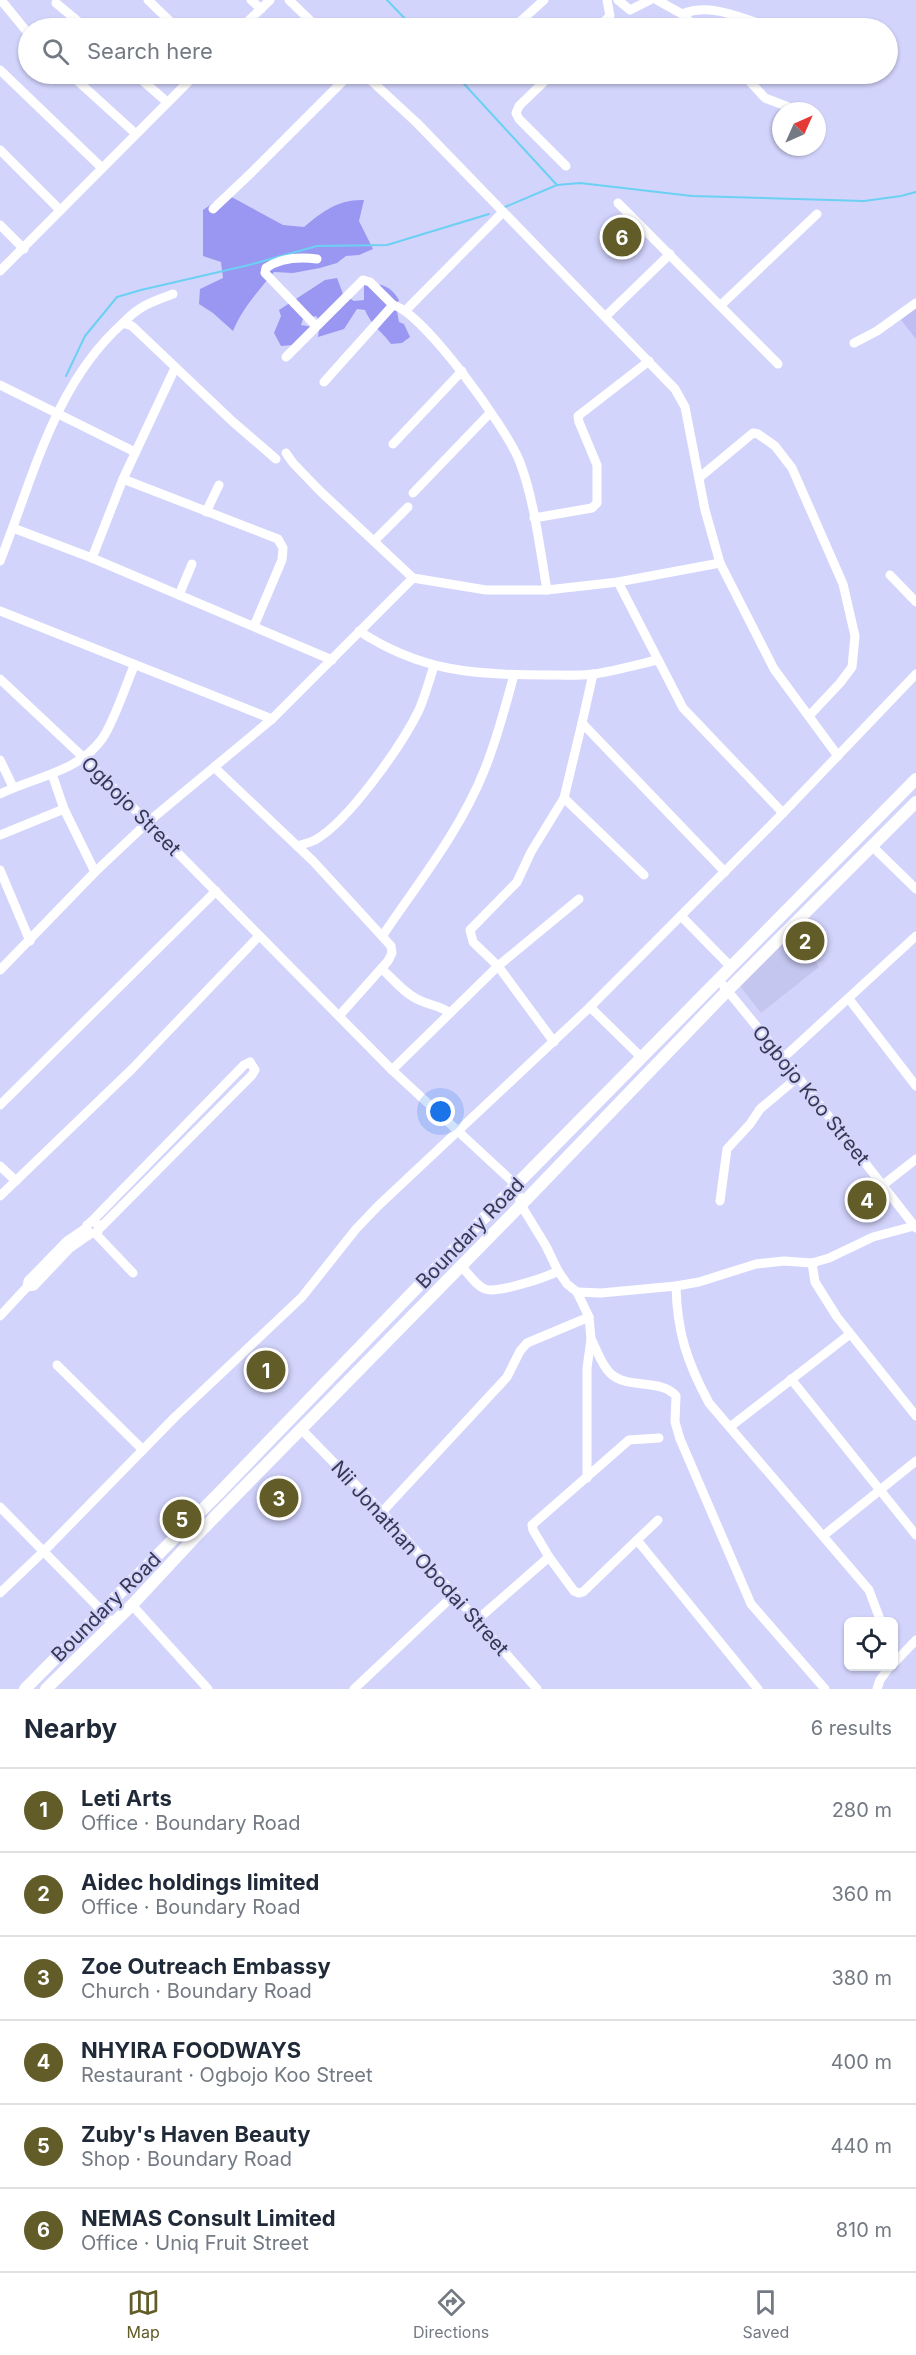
<!DOCTYPE html>
<html lang="en">
<head>
<meta charset="utf-8">
<style>
  :root { --surface:#fff; --page:#f2f2f3; --text:#1f2937; --muted:#747a83; --line:#e0e1e3; --accent:#615c28 }
  body { margin:0; font-family:Inter,sans-serif; background:var(--page); color:var(--text) }
  .controls { position:absolute; right:18px; bottom:18px; display:grid; overflow:hidden; border-radius:9px; box-shadow:0 2px 4px #0004 }
  .controls button { width:54px; height:54px; display:grid; place-items:center; padding:0; border:0; border-bottom:2px solid var(--line); background:var(--surface); color:var(--text); font:30px sans-serif }
  .compass { position:absolute; left:772px; top:102px; width:54px; height:54px; border-radius:50%; background:var(--surface); box-shadow:0 2px 4px #0004; rotate:45deg }
  .you { position:absolute; left:441px; top:1112px; width:21px; height:21px; margin:-15px; border:4px solid #fff; border-radius:50%; background:#1a73e8; box-shadow:0 0 0 9px #1a73e833 }
  .badge { display:grid; place-items:center; width:39px; height:39px; border-radius:50%; background:var(--accent); color:#fff; font-size:20px; font-weight:700 }
  .pin { position:absolute; translate:-50% -50%; border:3px solid #fff; box-shadow:0 2px 6px #0006 }
  .list { margin:0; padding:0; list-style:none }
  h2 { display:flex; justify-content:space-between; align-items:center; height:78px; margin:0; padding:0 24px; font-size:26px }
  h2 small { font-size:20px; font-weight:400; color:var(--muted) }
  .list li { display:grid; grid-template-columns:39px 1fr auto; gap:18px; align-items:center; box-sizing:border-box; height:84px; padding:0 24px; border-top:2px solid var(--line) }
  .list b { display:block; font-size:22px; white-space:nowrap }
  .list p { margin:0; font-size:20px; white-space:nowrap; color:var(--muted) }
  .list em { font-size:20px; font-style:normal; color:var(--muted) }
  .icon { flex:none; width:33px; height:33px; fill:none; stroke:currentColor; stroke-width:2; stroke-linecap:round; stroke-linejoin:round }
  .map { position:relative; flex:none; width:916px; height:1689px; overflow:hidden }
  .search { position:absolute; background:var(--surface); box-shadow:0 2px 4px #0004; left:18px; right:18px; top:18px; height:66px; display:flex; align-items:center; gap:15px; box-sizing:border-box; padding:0 21px; border-radius:33px; color:var(--muted); font-size:22px }
  .sheet { height:582px; background:var(--surface) }
  nav { display:flex; justify-content:space-around; align-items:center; box-sizing:border-box; height:84px; border-top:2px solid var(--line); background:var(--surface); font-size:16px; color:var(--muted) }
  nav a { display:grid; justify-items:center; gap:3px }
  nav .on { color:var(--accent) }
  .map>svg:first-child { display:block }
  .built { fill:#c5c6f0 }
  .green { fill:#bebef4 }
  .forest { fill:#9a97f2 }
  .lines { fill:none; stroke-linecap:round; stroke-linejoin:round }
  .stream { stroke:#6cd0f3; stroke-width:2 }
  .minor { stroke:#fff; stroke-width:9 }
  .major { stroke:#fff; stroke-width:12 }
  .labels { text-anchor:middle; dominant-baseline:central; stroke-width:4.5; stroke-linejoin:round; paint-order:stroke }
  .street-label { font-size:20px; fill:#373751; stroke:#d3d4fc }
</style>
</head>
<body>
<div class="map">
<svg width="916" height="1689" viewBox="0 0 916 1689">
  <rect width="100%" height="100%" fill="#d3d4fc"/>
  <path class="built" d="M793 932 819 967 761 1013 740 986Z"/>
  <path class="green" d="M916 308V339L901 320Z"/>
  <g class="forest">
    <path d="M226 194 283 225 304 227C323 211 339 199 364 200L359 221 373 249 359 255 346 256 337 263 320 268 293 273 274 272C259 290 242 309 233 331L213 313 199 304 200 289 223 278 221 262 203 256V210Z"/>
    <path d="M337 278 343 294 354 301 364 300V284C381 283 391 286 399 300L396 306 399 322 404 324 410 337 402 343 391 344C380 329 373 328 365 310L357 309 344 329 318 337 320 321 316 316 303 319 301 325 313 327 293 345 281 346 274 333 281 316 279 310 325 280Z"/>
  </g>
  <g class="lines">
    <g class="stream">
      <path d="M387 0 414 28"/>
      <path d="M455 74 556 184"/>
      <path d="M505 207 557 185 580 183 692 196 864 201 901 196 916 192"/>
      <path d="M66 376 85 336 117 297 141 290 249 265 317 246 387 245 489 214"/>
    </g>
    <g class="minor">
      <path d="M1 0 28 33"/>
      <path d="M148 0 177 28"/>
      <path d="M251 0 261 9"/>
      <path d="M289 0 318 28"/>
      <path d="M618 0 630 10 650 0"/>
      <path d="M657 0 682 14 697 28"/>
      <path d="M56 3 86 28"/>
      <path d="M682 14C715 1 745 22 778 28"/>
      <path d="M241 28 270 0"/>
      <path d="M513 28 544 0"/>
      <path d="M597 28 610 16 607 0"/>
      <path d="M0 70 102 168"/>
      <path d="M70 74 136 134"/>
      <path d="M135 74 167 102"/>
      <path d="M364 74 417 123 675 389 685 407 705 510 720 563 774 669 838 756"/>
      <path d="M552 74 519 106 516 113 519 119 566 166"/>
      <path d="M743 74 765 98 799 111"/>
      <path d="M0 150 60 210"/>
      <path d="M618 203 778 364"/>
      <path d="M213 209 250 174 350 74"/>
      <path d="M0 225 24 249"/>
      <path d="M0 271 196 74"/>
      <path d="M721 305 817 214"/>
      <path d="M406 310 503 212"/>
      <path d="M606 316 670 254"/>
      <path d="M123 323C139 306 151 302 173 294"/>
      <path d="M316 326 265 273 266 268C280 258 300 257 317 259"/>
      <path d="M854 343 877 331 916 303"/>
      <path d="M286 357 363 280 370 282 393 305"/>
      <path d="M324 382 393 305C424 313 506 428 519 460 534 497 540 550 547 590"/>
      <path d="M0 385 135 452"/>
      <path d="M393 444 462 371"/>
      <path d="M286 453 293 463 320 491 413 578 486 590H547L618 582 720 563"/>
      <path d="M700 477 753 433 758 434 775 446 792 468 843 584 855 636 852 667 840 683 809 716"/>
      <path d="M123 479 278 539 283 548 282 560 254 626"/>
      <path d="M413 493 490 413"/>
      <path d="M206 512 219 485"/>
      <path d="M534 518 592 508 597 503V465L579 422 578 416 649 361"/>
      <path d="M13 528 92 558 332 660"/>
      <path d="M374 541 408 507"/>
      <path d="M92 558 123 479 175 368"/>
      <path d="M0 561C33 479 54 384 123 323L132 326 232 421 276 459"/>
      <path d="M890 575 916 602"/>
      <path d="M618 582 683 708 783 813"/>
      <path d="M179 595 192 564"/>
      <path d="M0 611 272 719"/>
      <path d="M359 631C420 671 473 675 544 675 560 675 578 676 594 674 615 671 636 665 657 660"/>
      <path d="M593 674 582 723 725 872"/>
      <path d="M0 679 84 758 392 1070 516 1185 521 1205 546 1246 558 1271 567 1284 577 1292 589 1317 591 1339 587 1368V1478"/>
      <path d="M0 760 13 787"/>
      <path d="M214 767 313 861 391 946 392 953 388 961 339 1016"/>
      <path d="M52 774 64 809 95 872"/>
      <path d="M0 794C35 777 78 772 102 739 113 724 126 685 134 666"/>
      <path d="M564 798 644 875"/>
      <path d="M0 835 64 809"/>
      <path d="M297 846C303 844 309 843 315 840 348 822 402 745 419 710 425 696 429 681 434 666"/>
      <path d="M872 846 916 889"/>
      <path d="M0 870 30 941"/>
      <path d="M681 916 730 966"/>
      <path d="M383 935C418 883 460 831 484 771 497 740 505 707 514 675"/>
      <path d="M382 969C393 979 405 994 419 1000 431 1006 439 1005 450 1013"/>
      <path d="M0 970 95 872 148 822 272 719 413 578"/>
      <path d="M718 979 798 1077 916 1228"/>
      <path d="M849 999 916 1086"/>
      <path d="M590 1007 642 1058"/>
      <path d="M554 1042 498 966 473 942 470 930 517 882 531 852 564 798 582 723"/>
      <path d="M782 1059 916 936"/>
      <path d="M392 1070 498 966 579 899"/>
      <path d="M0 1105 216 891"/>
      <path d="M0 1166 16 1181"/>
      <path d="M883 1185 916 1159"/>
      <path d="M0 1196 132 1069 259 936"/>
      <path d="M720 1201 727 1149 750 1124 760 1109 798 1077"/>
      <path d="M92 1221 244 1065 250 1062 255 1070 252 1075 100 1228"/>
      <path d="M96 1234 133 1273"/>
      <path d="M812 1263 815 1282 837 1317 916 1416"/>
      <path d="M461 1266C468 1273 476 1286 485 1289 496 1294 547 1277 558 1271"/>
      <path d="M676 1286C677 1332 687 1362 709 1403L869 1590 881 1622"/>
      <path d="M27 1287 34 1286 70 1248 90 1234 98 1232 99 1225 92 1221 87 1225 86 1228 90 1234"/>
      <path d="M577 1292 601 1293 676 1286 699 1282 756 1264 784 1261 812 1263 829 1258 873 1237 914 1226"/>
      <path d="M0 1316 27 1287 28 1281 67 1241 86 1228"/>
      <path d="M591 1339C597 1350 601 1364 610 1373 627 1390 661 1378 676 1396L675 1422 680 1439 751 1604 825 1689"/>
      <path d="M57 1365 143 1450"/>
      <path d="M791 1379 916 1535"/>
      <path d="M730 1427 850 1334"/>
      <path d="M302 1430 382 1512 537 1689"/>
      <path d="M0 1507 103 1612 112 1624"/>
      <path d="M382 1512 507 1377 520 1351 527 1343 589 1317"/>
      <path d="M823 1536 916 1461"/>
      <path d="M637 1540 658 1520"/>
      <path d="M549 1557 574 1591 579 1593 583 1592 637 1540 758 1689"/>
      <path d="M0 1593 44 1551 175 1417 302 1297 356 1229 378 1206 590 1007 783 813 916 674"/>
      <path d="M132 1605 208 1689"/>
      <path d="M477 1620 549 1557 533 1530 532 1525 629 1440 659 1438"/>
      <path d="M894 1663 916 1640"/>
      <path d="M354 1689 455 1594"/>
      <path d="M877 1689 880 1680 890 1666"/>
    </g>
    <g class="major">
      <path d="M25 1689 219 1493 516 1185 916 779"/>
      <path d="M46 1689 132 1605 199 1533 521 1205 727 991 916 802"/>
    </g>
  </g>
  <g class="labels">
    <g class="street-label">
      <text transform="translate(131 806) rotate(45)">Ogbojo Street</text>
      <text transform="translate(811 1095) rotate(51)">Ogbojo Koo Street</text>
      <text transform="translate(470 1233) rotate(-46)">Boundary Road</text>
      <text transform="translate(420 1558) rotate(48)">Nii Jonathan Obodai Street</text>
      <text transform="translate(106 1607) rotate(-45)">Boundary Road</text>
    </g>
  </g>
</svg>
<div class="controls">
<button><svg class="icon" aria-label="locate" viewBox="0 0 24 24"><circle cx="12" cy="12" r="6"/><path d="M12 2v4M12 18v4M2 12h4M18 12h4"/></svg></button>
</div>
<svg class="compass" viewBox="-18 -18 36 36"><path d="M0-13l5 13h-10z" fill="#e53935"/><path d="M0 13l5-13h-10z" fill="#747a83"/></svg>
<div class="you"></div>
<div class="pin badge" style="left:266px;top:1370px">1</div>
<div class="pin badge" style="left:805px;top:941px">2</div>
<div class="pin badge" style="left:279px;top:1498px">3</div>
<div class="pin badge" style="left:867px;top:1200px">4</div>
<div class="pin badge" style="left:182px;top:1519px">5</div>
<div class="pin badge" style="left:622px;top:237px">6</div>
<div class="search"><svg class="icon" aria-label="search" viewBox="0 0 24 24"><circle cx="10" cy="10" r="6"/><path d="M15 15l6 6"/></svg>Search here</div>
</div>
<section class="sheet">
<h2>Nearby<small>6 results</small></h2>
<ul class="list">
<li><span class="badge">1</span><div><b>Leti Arts</b><p>Office · Boundary Road</p></div><em>280 m</em></li>
<li><span class="badge">2</span><div><b>Aidec holdings limited</b><p>Office · Boundary Road</p></div><em>360 m</em></li>
<li><span class="badge">3</span><div><b>Zoe Outreach Embassy</b><p>Church · Boundary Road</p></div><em>380 m</em></li>
<li><span class="badge">4</span><div><b>NHYIRA FOODWAYS</b><p>Restaurant · Ogbojo Koo Street</p></div><em>400 m</em></li>
<li><span class="badge">5</span><div><b>Zuby's Haven Beauty</b><p>Shop · Boundary Road</p></div><em>440 m</em></li>
<li><span class="badge">6</span><div><b>NEMAS Consult Limited</b><p>Office · Uniq Fruit Street</p></div><em>810 m</em></li>
</ul>
</section>
<nav>
<a class="on"><svg class="icon" aria-label="map" viewBox="0 0 24 24"><path d="M3 6l6-2 6 2 6-2v14l-6 2-6-2-6 2zM9 4v14M15 6v14"/></svg>Map</a>
<a><svg class="icon" aria-label="directions" viewBox="0 0 24 24"><path d="M12 3l9 9-9 9-9-9zM9 14v-3h6M13 9l2 2-2 2"/></svg>Directions</a>
<a><svg class="icon" aria-label="saved" viewBox="0 0 24 24"><path d="M7 4h10v16l-5-4-5 4z"/></svg>Saved</a>
</nav>
</body>
</html>
